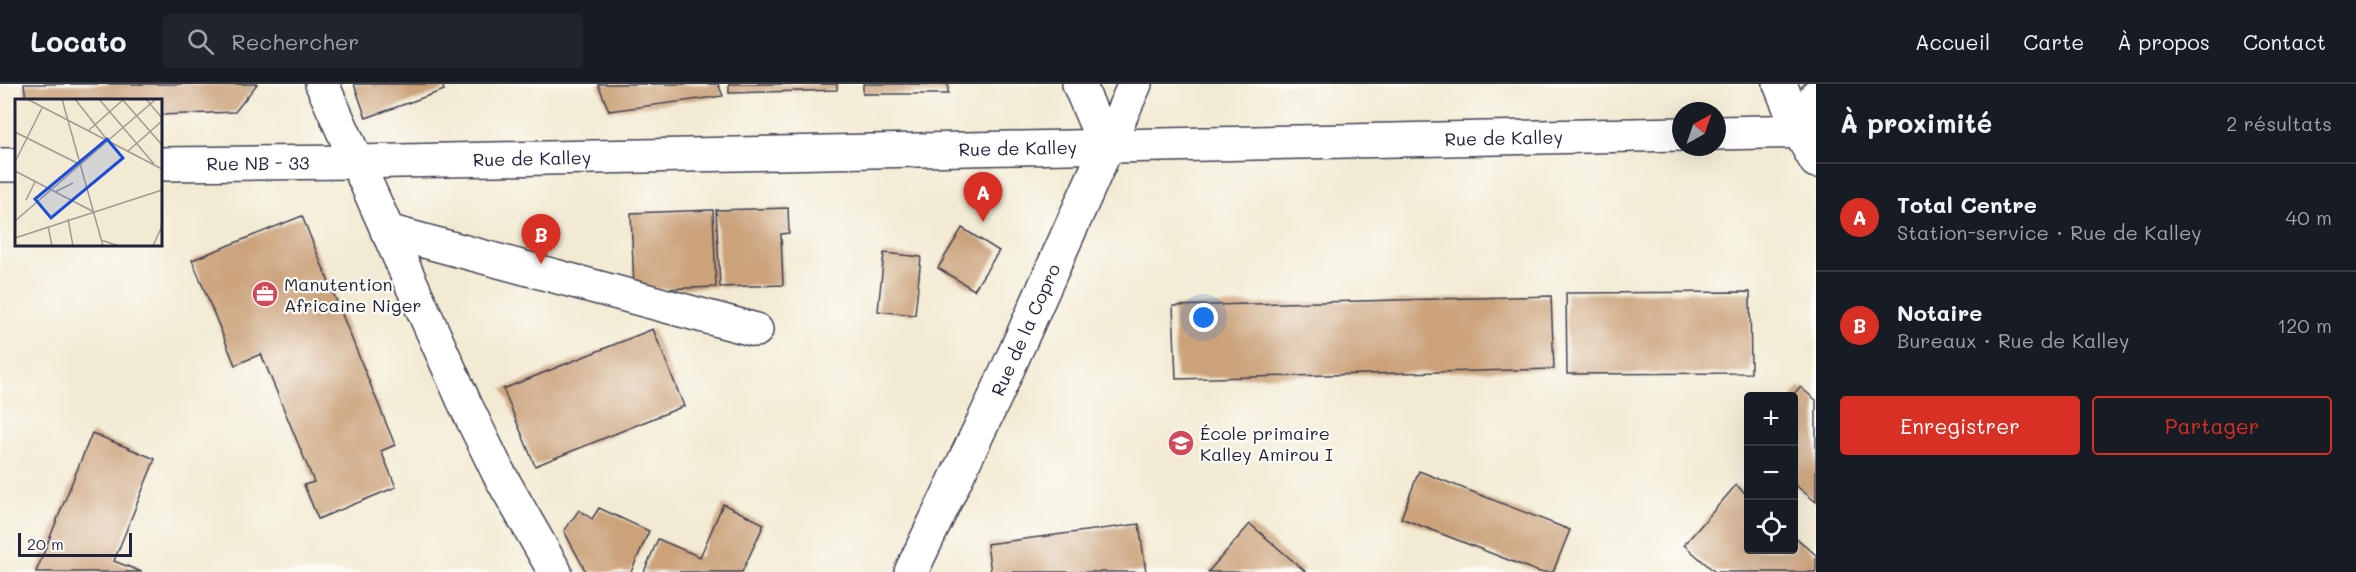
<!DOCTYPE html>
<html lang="fr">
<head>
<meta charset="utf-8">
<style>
  :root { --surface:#171b24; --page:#20242c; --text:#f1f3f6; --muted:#9ea1a6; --line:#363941; --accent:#d93025 }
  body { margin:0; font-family:Mali,sans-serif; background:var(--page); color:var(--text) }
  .controls { position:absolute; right:18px; bottom:18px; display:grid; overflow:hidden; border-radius:6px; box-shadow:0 6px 24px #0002 }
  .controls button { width:54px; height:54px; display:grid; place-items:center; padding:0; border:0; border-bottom:2px solid var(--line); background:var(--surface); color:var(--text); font:30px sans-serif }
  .compass { position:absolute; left:1672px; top:18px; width:54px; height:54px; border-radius:50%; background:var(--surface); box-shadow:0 6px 24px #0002; rotate:40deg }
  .scale { position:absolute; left:18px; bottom:15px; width:114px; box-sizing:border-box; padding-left:6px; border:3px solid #22223b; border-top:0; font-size:16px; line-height:21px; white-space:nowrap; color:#22223b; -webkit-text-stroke:4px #fdfcf7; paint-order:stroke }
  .you { position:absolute; left:1204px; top:234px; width:21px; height:21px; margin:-15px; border:4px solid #fff; border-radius:50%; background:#1a73e8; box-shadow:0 0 0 9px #1a73e833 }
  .badge { display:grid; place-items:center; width:39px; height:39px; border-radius:50%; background:var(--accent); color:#fff; font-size:20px; font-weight:700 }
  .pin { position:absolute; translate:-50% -50px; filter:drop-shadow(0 2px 3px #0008) }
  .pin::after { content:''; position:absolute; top:32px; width:21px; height:18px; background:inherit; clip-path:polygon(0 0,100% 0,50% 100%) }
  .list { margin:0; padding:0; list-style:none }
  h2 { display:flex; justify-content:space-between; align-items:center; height:78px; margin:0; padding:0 24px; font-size:26px }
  h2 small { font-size:20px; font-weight:400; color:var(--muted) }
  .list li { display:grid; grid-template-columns:39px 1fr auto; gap:18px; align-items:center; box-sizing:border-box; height:108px; padding:0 24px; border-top:2px solid var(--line) }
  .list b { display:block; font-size:22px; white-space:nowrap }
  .list p { margin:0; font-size:20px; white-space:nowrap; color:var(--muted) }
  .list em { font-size:20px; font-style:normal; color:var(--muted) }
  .actions { display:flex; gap:12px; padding:18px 24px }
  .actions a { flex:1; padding:14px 0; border:2px solid var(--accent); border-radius:6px; text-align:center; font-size:21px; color:var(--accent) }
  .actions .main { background:var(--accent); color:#fff }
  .icon { flex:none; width:33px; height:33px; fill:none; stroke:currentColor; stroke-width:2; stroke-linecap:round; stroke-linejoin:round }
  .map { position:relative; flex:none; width:1816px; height:488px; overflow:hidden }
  header { display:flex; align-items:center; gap:36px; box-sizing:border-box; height:84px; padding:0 30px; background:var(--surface); border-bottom:2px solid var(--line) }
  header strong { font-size:28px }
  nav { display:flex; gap:33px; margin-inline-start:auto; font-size:21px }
  .search { width:420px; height:54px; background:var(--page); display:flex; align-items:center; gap:15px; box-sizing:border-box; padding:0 21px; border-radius:6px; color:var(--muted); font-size:22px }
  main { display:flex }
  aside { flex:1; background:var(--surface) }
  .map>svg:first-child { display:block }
  .building { fill:#cba27a }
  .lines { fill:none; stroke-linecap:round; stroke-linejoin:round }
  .minor-casing { stroke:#414052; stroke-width:36 }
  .minor { stroke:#fff; stroke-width:33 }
  .labels { text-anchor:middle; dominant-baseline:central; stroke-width:4.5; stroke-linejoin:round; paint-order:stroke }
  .street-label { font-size:18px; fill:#22223b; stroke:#fdfcf7 }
  .poi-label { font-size:18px; fill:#22223b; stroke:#fdfcf7; text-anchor:start }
  .inset-road { fill:none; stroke:#9f9a96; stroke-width:1.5 }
  .view { fill:#1d4ed8; fill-opacity:0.15; stroke:#1d4ed8; stroke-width:3 }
  .inset-edge { fill:none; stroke:#22223b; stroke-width:3 }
</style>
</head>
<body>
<header>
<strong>Locato</strong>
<div class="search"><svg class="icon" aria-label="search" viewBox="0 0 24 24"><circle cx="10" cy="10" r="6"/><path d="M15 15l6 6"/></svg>Rechercher</div>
<nav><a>Accueil</a><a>Carte</a><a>À propos</a><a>Contact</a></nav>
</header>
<main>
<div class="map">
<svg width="1816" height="488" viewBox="0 0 1816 488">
  <rect width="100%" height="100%" fill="#fdfcf7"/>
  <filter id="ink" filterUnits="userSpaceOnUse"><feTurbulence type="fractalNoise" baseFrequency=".0167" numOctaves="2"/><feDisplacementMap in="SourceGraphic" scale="12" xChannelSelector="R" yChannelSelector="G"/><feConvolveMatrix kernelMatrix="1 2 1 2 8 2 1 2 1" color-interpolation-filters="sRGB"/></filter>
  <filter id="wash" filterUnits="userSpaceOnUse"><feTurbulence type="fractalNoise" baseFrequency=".008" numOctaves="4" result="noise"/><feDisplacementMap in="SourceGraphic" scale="24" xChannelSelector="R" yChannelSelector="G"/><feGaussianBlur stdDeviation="1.35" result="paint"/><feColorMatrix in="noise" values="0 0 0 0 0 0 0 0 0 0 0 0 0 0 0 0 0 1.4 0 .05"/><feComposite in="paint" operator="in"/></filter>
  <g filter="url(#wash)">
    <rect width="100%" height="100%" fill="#f2ead2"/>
    <g id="blocks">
      <g class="building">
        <path d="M24 0H257L235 28 160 31V16H26Z"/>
        <path d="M354 0H442L444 6 366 34Z"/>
        <path d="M598 0H718L723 12 609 27Z"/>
        <path d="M729 0H837V6L729 9Z"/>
        <rect x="863" y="0" width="85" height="10"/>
        <path d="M788 124 789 149 781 150 783 201 720 203 716 126Z"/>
        <path d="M713 126 716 203 634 206 631 129Z"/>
        <path d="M302 132 395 361 381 367 396 403 318 435 304 401 314 398 261 270 235 281 192 176Z"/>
        <path d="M962 144 999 167 974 206 938 184Z"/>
        <path d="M884 169 921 173 915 231 878 227Z"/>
        <path d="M1750 208 1751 289 1567 290 1566 209Z"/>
        <path d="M1551 212 1554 285 1176 295 1173 222Z"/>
        <path d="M653 245 684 322 535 382 503 305Z"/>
        <path d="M1800 303 1816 316V418L1794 400 1792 312Z"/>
        <path d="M92 349 155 375 114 477 142 488H36Z"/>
        <path d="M1419 387 1570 446 1553 488H1539L1401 434Z"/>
        <path d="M1736 401 1748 412V466H1794V452L1816 471V488H1715L1684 461Z"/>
        <path d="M723 420 764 440 742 488H644L658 455 700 473Z"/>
        <path d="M599 424 649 447 631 488H586L564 447 579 426 592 435Z"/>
        <path d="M1139 440 1146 488H991L987 460Z"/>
        <path d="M1250 440 1306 488H1208Z"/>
      </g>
    </g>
  </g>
  <g filter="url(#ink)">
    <use href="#blocks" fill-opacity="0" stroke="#414052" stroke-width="1.5"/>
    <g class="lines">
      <defs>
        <g id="minor">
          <path d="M322 0 465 320 498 388 555 488"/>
          <path d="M1079 0 1106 64"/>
          <path d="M1780 0 1799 47 1816 77"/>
          <path d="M1799 47 1816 12"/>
          <path d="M1717 49 1816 47"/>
          <path id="s1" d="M160 80 355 78 1681 50"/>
          <path d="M0 81H16"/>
          <path d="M387 147 756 246"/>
          <path id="s2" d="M911 488 997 309 1135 0"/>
        </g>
      </defs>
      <use href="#minor" class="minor-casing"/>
      <use href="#minor" class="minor"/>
    </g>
  </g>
  <defs>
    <symbol id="office-disc" viewBox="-11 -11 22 22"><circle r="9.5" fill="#d1495b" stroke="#fdfcf7"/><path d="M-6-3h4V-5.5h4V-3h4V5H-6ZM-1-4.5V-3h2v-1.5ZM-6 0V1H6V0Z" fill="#fff"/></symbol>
    <symbol id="school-disc" viewBox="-11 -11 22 22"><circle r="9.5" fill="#d1495b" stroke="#fdfcf7"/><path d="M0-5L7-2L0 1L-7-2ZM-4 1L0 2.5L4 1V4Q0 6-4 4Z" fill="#fff"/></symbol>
  </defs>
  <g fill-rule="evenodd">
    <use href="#office-disc" x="250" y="195" width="30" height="30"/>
    <use href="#school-disc" x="1166" y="344" width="30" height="30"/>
  </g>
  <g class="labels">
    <g class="street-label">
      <text stroke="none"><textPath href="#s1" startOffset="1344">Rue de Kalley</textPath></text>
      <text stroke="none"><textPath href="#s1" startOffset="858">Rue de Kalley</textPath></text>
      <text stroke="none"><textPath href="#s1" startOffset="372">Rue de Kalley</textPath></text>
      <text stroke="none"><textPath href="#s1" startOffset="98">Rue NB - 33</textPath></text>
      <text stroke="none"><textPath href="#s2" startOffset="268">Rue de la Copro</textPath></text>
    </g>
    <g class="poi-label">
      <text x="284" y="200">Manutention<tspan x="284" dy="21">Africaine Niger</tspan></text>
      <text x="1200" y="349">École primaire<tspan x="1200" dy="21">Kalley Amirou I</tspan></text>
    </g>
  </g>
  <g transform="translate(15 15)">
    <rect width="147" height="147" fill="#f2ead2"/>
    <path class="inset-road" d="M12 0 147 70M47 0 88 147M60 0 93 42M84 0 139 65M107 0 147 46M131 0 147 19M73 32 109 0M0 33 66 66M113 52 147 22M0 63 27 9M0 72 79 113M40 93 58 84M11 101 20 83M53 120 58 147M0 122 141 0M33 127 37 147M0 139 147 91M86 141 104 147M138 147 147 127"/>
    <path class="view" d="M92 40 108 59 36 119 20 100Z"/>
    <rect width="147" height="147" class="inset-edge"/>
  </g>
</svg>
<div class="controls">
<button>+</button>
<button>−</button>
<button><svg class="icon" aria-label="locate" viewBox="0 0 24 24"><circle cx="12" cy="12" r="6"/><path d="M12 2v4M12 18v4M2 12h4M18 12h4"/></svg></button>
</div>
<svg class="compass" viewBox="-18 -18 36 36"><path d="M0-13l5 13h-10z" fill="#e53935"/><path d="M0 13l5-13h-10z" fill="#9ea1a6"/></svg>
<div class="scale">20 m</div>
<div class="you"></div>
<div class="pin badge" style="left:983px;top:138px">A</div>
<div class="pin badge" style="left:541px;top:180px">B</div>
</div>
<aside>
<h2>À proximité<small>2 résultats</small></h2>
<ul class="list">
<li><span class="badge">A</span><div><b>Total Centre</b><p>Station-service · Rue de Kalley</p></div><em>40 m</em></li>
<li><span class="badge">B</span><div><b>Notaire</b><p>Bureaux · Rue de Kalley</p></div><em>120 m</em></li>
</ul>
<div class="actions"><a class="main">Enregistrer</a><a>Partager</a></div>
</aside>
</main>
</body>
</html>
